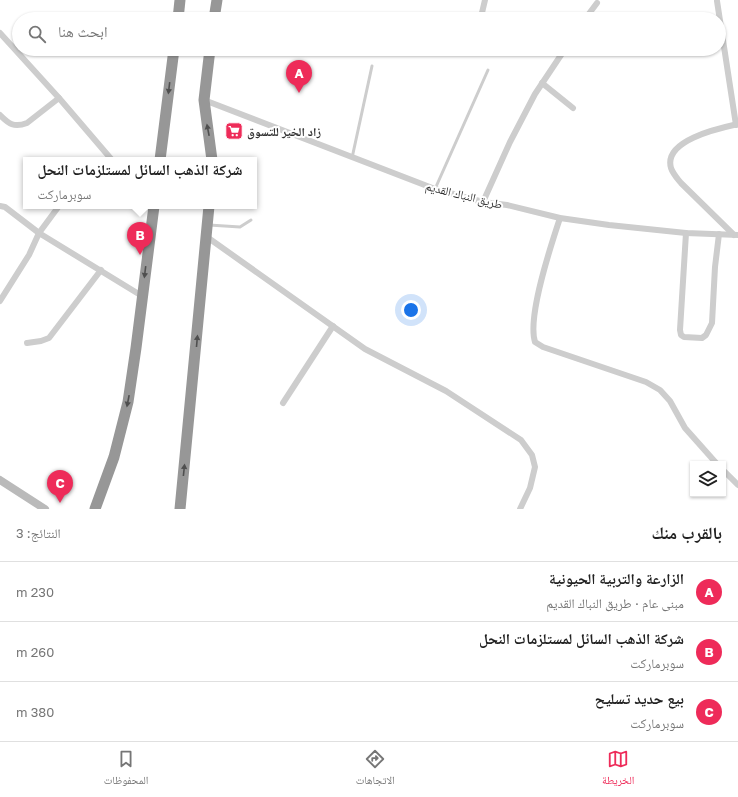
<!DOCTYPE html>
<html lang="ar">
<head>
<meta charset="utf-8">
<style>
  :root { --surface:#fff; --page:#f6f6f6; --text:#222; --muted:#767676; --line:#e0e0e0; --accent:#ee2b59 }
  body { margin:0; font-family:"Golos Text","Noto Naskh Arabic",sans-serif; background:var(--page); color:var(--text); direction:rtl }
  .controls { position:absolute; right:12px; bottom:12px; display:grid; overflow:hidden; border-radius:0px; box-shadow:0 1px 3px #0004 }
  .controls button { width:36px; height:36px; display:grid; place-items:center; padding:0; border:0; border-bottom:1px solid var(--line); background:var(--surface); color:var(--text); font:20px sans-serif }
  .you { position:absolute; left:411px; top:310px; width:14px; height:14px; margin:-10px; border:3px solid #fff; border-radius:50%; background:#1a73e8; box-shadow:0 0 0 6px #1a73e833 }
  .badge { display:grid; place-items:center; width:26px; height:26px; border-radius:50%; background:var(--accent); color:#fff; font-size:13px; font-weight:700 }
  .pin { position:absolute; translate:-50% -33px; filter:drop-shadow(0 1px 2px #0008) }
  .pin::after { content:''; position:absolute; top:21px; width:14px; height:12px; background:inherit; clip-path:polygon(0 0,100% 0,50% 100%) }
  .popup { position:absolute; left:23px; top:157px; width:234px; height:52px; box-sizing:border-box; display:grid; place-content:center; border-radius:0px; background:var(--surface); filter:drop-shadow(0 1px 3px #0005); font-size:13px; white-space:nowrap; color:var(--muted) }
  .popup b { font-size:15px; color:var(--text) }
  .popup::after { content:''; position:absolute; left:50%; top:100%; margin-left:-8px; border:8px solid transparent; border-top-color:var(--surface) }
  .list { margin:0; padding:0; list-style:none }
  h2 { display:flex; justify-content:space-between; align-items:center; height:52px; margin:0; padding:0 16px; font-size:17px }
  h2 small { font-size:13px; font-weight:400; color:var(--muted) }
  .list li { display:grid; grid-template-columns:26px 1fr auto; gap:12px; align-items:center; box-sizing:border-box; height:60px; padding:0 16px; border-top:1px solid var(--line) }
  .list b { display:block; font-size:15px; white-space:nowrap }
  .list p { margin:0; font-size:13px; white-space:nowrap; color:var(--muted) }
  .list em { font-size:13px; font-style:normal; color:var(--muted) }
  .icon { flex:none; width:22px; height:22px; fill:none; stroke:currentColor; stroke-width:2; stroke-linecap:round; stroke-linejoin:round }
  .map { position:relative; flex:none; width:738px; height:509px; overflow:hidden; direction:ltr }
  .search { position:absolute; background:var(--surface); box-shadow:0 1px 3px #0004; left:12px; right:12px; top:12px; height:44px; display:flex; align-items:center; gap:10px; box-sizing:border-box; padding:0 14px; border-radius:22px; color:var(--muted); font-size:15px }
  .sheet { height:232px; background:var(--surface) }
  nav { display:flex; justify-content:space-around; align-items:center; box-sizing:border-box; height:56px; border-top:1px solid var(--line); background:var(--surface); font-size:11px; color:var(--muted) }
  nav a { display:grid; justify-items:center; gap:2px }
  nav .on { color:var(--accent) }
  .map>svg:first-child { display:block }
  .lines { fill:none; stroke-linecap:round; stroke-linejoin:round }
  .lane { stroke:#cdcdcd; stroke-width:3 }
  .street { stroke:#cdcdcd; stroke-width:6 }
  .secondary { stroke:#bababa; stroke-width:8 }
  .highway { stroke:#979797; stroke-width:11 }
  .oneway { fill:#4f4f4f }
  .labels { text-anchor:middle; dominant-baseline:central; stroke-width:4; stroke-linejoin:round; paint-order:stroke }
  .poi-label { font-size:12px; font-weight:bold; fill:#303030; stroke:#fff; text-anchor:start }
  .street-label { font-size:12px; fill:#303030; stroke:#fff }
</style>
</head>
<body>
<div class="map">
<svg width="738" height="509" viewBox="0 0 738 509">
  <rect width="100%" height="100%" fill="#fff"/>
  <g class="lines">
    <g class="lane">
      <path d="M352 158 372 66"/>
      <path d="M435 189 488 70"/>
      <path d="M209 225 240 227 251 220"/>
    </g>
    <g class="street">
      <path d="M717 1 736 125"/>
      <path d="M481 17 485 0"/>
      <path d="M585 19 597 3"/>
      <path d="M0 33 59 98 112 160"/>
      <path d="M542 83 573 108"/>
      <path d="M204 100 435 189 483 202 507 205 560 218 609 225 686 233 738 235"/>
      <path d="M0 115C9 124 14 128 27 123L59 98"/>
      <path d="M483 202 510 142 535 94 565 49"/>
      <path d="M0 206 5 207 39 233 59 206"/>
      <path d="M560 218C551 245 527 317 535 342L543 347 646 382 660 390 670 401 685 428 717 464"/>
      <path d="M686 233 680 330 681 335 684 337 702 338 706 335 712 323 715 267 719 234"/>
      <path d="M734 235 681 183C677 178 673 174 671 168 663 140 720 128 738 124"/>
      <path d="M207 237 365 349 446 391 521 440 532 455 535 467 530 488 520 509"/>
      <path d="M0 301 29 255 39 233 142 296"/>
      <path d="M27 343 41 341 49 338 101 270"/>
      <path d="M283 403 333 326"/>
      <path d="M723 470 738 485"/>
    </g>
    <path class="secondary" d="M0 480 45 509"/>
    <g class="highway">
      <path d="M178 19 180 0"/>
      <path d="M214 19 217 0"/>
      <path d="M210 49 204 100 212 160"/>
      <path d="M160 160 174 49"/>
      <path d="M95 509 114 457 128 402 136 348 154 206"/>
      <path d="M180 509 209 206"/>
    </g>
  </g>
  <defs><path id="oneway-solid" d="M-6-.8H1V-3.2L6.5 0L1 3.2V.8H-6Z"/></defs>
  <g class="oneway">
    <use href="#oneway-solid" transform="translate(169 88) rotate(97)"/>
    <use href="#oneway-solid" transform="translate(208 130) rotate(-101)"/>
    <use href="#oneway-solid" transform="translate(145 272) rotate(97)"/>
    <use href="#oneway-solid" transform="translate(197 341) rotate(-85)"/>
    <use href="#oneway-solid" transform="translate(128 401) rotate(101)"/>
    <use href="#oneway-solid" transform="translate(184 470) rotate(-84)"/>
  </g>
  <defs>
    <symbol id="supermarket-square" viewBox="-11 -11 22 22"><rect x="-9" y="-9" width="18" height="18" rx="4" fill="#ee2b59" stroke="#fff"/><path d="M-6-5.5h2.5l.6 2H6L4.5 2H-2.5L-4.4-4H-6ZM-1.5 3.2a1.3 1.3 0 1 0 .1 0ZM3 3.2a1.3 1.3 0 1 0 .1 0Z" fill="#fff"/></symbol>
  </defs>
  <g fill-rule="evenodd">
    <use href="#supermarket-square" x="224" y="121" width="20" height="20"/>
  </g>
  <g class="labels">
    <g class="poi-label">
      <text x="247" y="131">زاد الخير للتسوق</text>
    </g>
    <g class="street-label">
      <text transform="translate(464 195) rotate(14)">طريق النباك القديم</text>
    </g>
  </g>
</svg>
<div class="controls">
<button><svg class="icon" aria-label="layers" viewBox="0 0 24 24"><path d="M12 4l9 5-9 5-9-5zM3 14l9 5 9-5"/></svg></button>
</div>
<div class="you"></div>
<div class="pin badge" style="left:299px;top:93px">A</div>
<div class="pin badge" style="left:140px;top:255px">B</div>
<div class="popup"><b>شركة الذهب السائل لمستلزمات النحل</b>سوبرماركت</div>
<div class="pin badge" style="left:60px;top:503px">C</div>
<div class="search"><svg class="icon" aria-label="search" viewBox="0 0 24 24"><circle cx="10" cy="10" r="6"/><path d="M15 15l6 6"/></svg>ابحث هنا</div>
</div>
<section class="sheet">
<h2>بالقرب منك<small>النتائج: 3</small></h2>
<ul class="list">
<li><span class="badge">A</span><div><b>الزارعة والتربية الحيونية</b><p>مبنى عام · طريق النباك القديم</p></div><em>230 m</em></li>
<li><span class="badge">B</span><div><b>شركة الذهب السائل لمستلزمات النحل</b><p>سوبرماركت</p></div><em>260 m</em></li>
<li><span class="badge">C</span><div><b>بيع حديد تسليح</b><p>سوبرماركت</p></div><em>380 m</em></li>
</ul>
</section>
<nav>
<a class="on"><svg class="icon" aria-label="map" viewBox="0 0 24 24"><path d="M3 6l6-2 6 2 6-2v14l-6 2-6-2-6 2zM9 4v14M15 6v14"/></svg>الخريطة</a>
<a><svg class="icon" aria-label="directions" viewBox="0 0 24 24"><path d="M12 3l9 9-9 9-9-9zM9 14v-3h6M13 9l2 2-2 2"/></svg>الاتجاهات</a>
<a><svg class="icon" aria-label="saved" viewBox="0 0 24 24"><path d="M7 4h10v16l-5-4-5 4z"/></svg>المحفوظات</a>
</nav>
</body>
</html>
